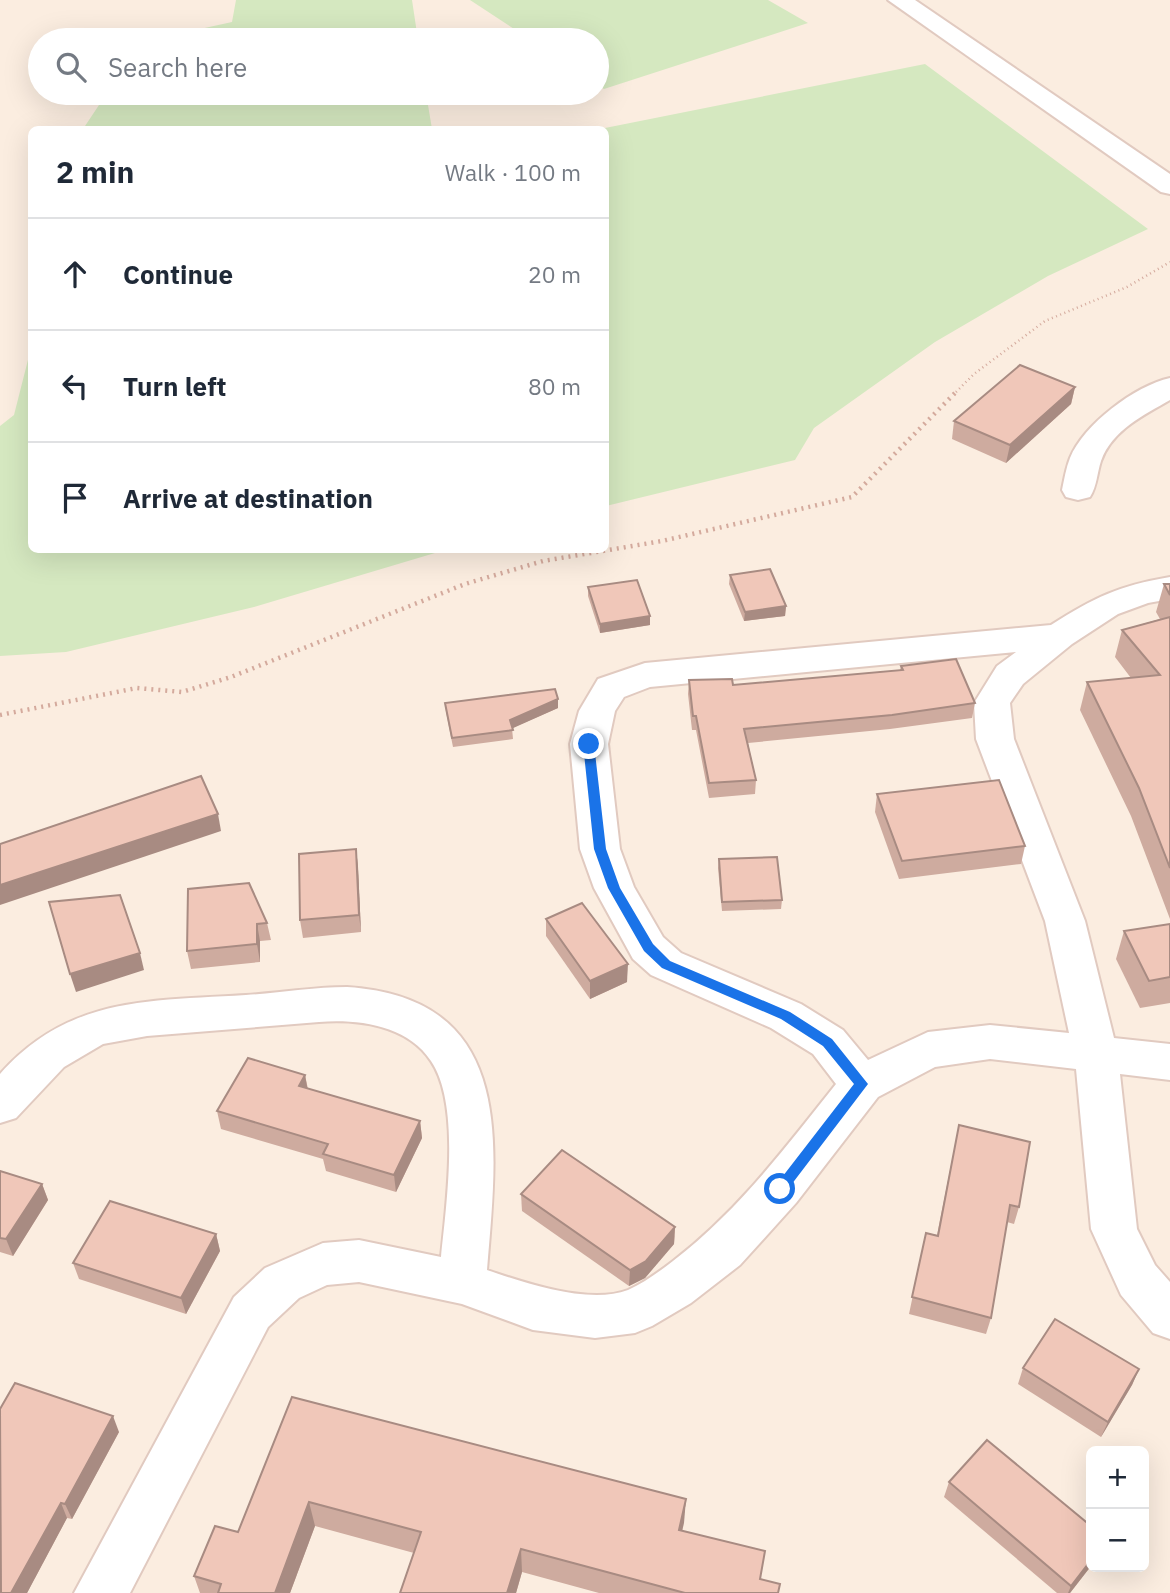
<!DOCTYPE html>
<html lang="en">
<head>
<meta charset="utf-8">
<style>
  :root { --surface:#fff; --page:#f2f2f3; --text:#1f2937; --muted:#747a83; --line:#e0e1e3 }
  body { margin:0; font-family:"IBM Plex Sans",sans-serif; background:var(--page); color:var(--text) }
  .controls { position:absolute; right:21px; bottom:21px; display:grid; overflow:hidden; border-radius:10px; box-shadow:0 7px 28px #0002 }
  .controls button { width:63px; height:63px; display:grid; place-items:center; padding:0; border:0; border-bottom:2px solid var(--line); background:var(--surface); color:var(--text); font:35px sans-serif }
  .stop { position:absolute; width:21px; height:21px; margin:-16px; border:5px solid #1a73e8; border-radius:50%; background:#fff }
  .stop.end { background:#1a73e8; border-color:#fff; box-shadow:0 2px 7px #0008 }
  .list { margin:0; padding:0; list-style:none }
  h2 { display:flex; justify-content:space-between; align-items:center; height:91px; margin:0; padding:0 28px; font-size:30px }
  h2 small { font-size:23px; font-weight:400; color:var(--muted) }
  .list li { display:grid; grid-template-columns:46px 1fr auto; gap:21px; align-items:center; box-sizing:border-box; height:112px; padding:0 28px; border-top:2px solid var(--line) }
  .list b { display:block; font-size:26px; white-space:nowrap }
  .list em { font-size:23px; font-style:normal; color:var(--muted) }
  .icon { flex:none; width:38px; height:38px; fill:none; stroke:currentColor; stroke-width:2; stroke-linecap:round; stroke-linejoin:round }
  .map { position:relative; flex:none; width:1170px; height:1593px; overflow:hidden }
  .search { position:absolute; background:var(--surface); box-shadow:0 7px 28px #0002; left:28px; top:28px; width:581px; height:77px; display:flex; align-items:center; gap:18px; box-sizing:border-box; padding:0 24px; border-radius:38px; color:var(--muted); font-size:26px }
  .panel { position:absolute; background:var(--surface); box-shadow:0 7px 28px #0002; left:28px; top:126px; width:581px; height:427px; border-radius:10px }
  .map>svg:first-child { display:block }
  .green { fill:#d5e8c0 }
  .lines { fill:none; stroke-linecap:round; stroke-linejoin:round }
  .minor-casing { stroke:#e1cac0; stroke-width:4 }
  .path-far1 { stroke:#d4aa9d; stroke-width:2.5; stroke-dasharray:1 3.5; stroke-linecap:butt }
  .path { stroke:#d4aa9d; stroke-width:4.5; stroke-dasharray:2 5; stroke-linecap:butt }
  .minor { fill:#fff; fill-rule:evenodd }
  .wall { fill:#ceab9f }
  .shaded-wall { fill:#a88b82 }
  .building { fill:#f0c7b9; stroke:#a88b82; stroke-width:2 }
  .route { fill:#1a73e8 }
</style>
</head>
<body>
<div class="map">
<svg width="1170" height="1593" viewBox="0 0 1170 1593">
  <rect width="100%" height="100%" fill="#fbede0"/>
  <g class="green">
    <path d="M236 0H412L418 40H150L232 22Z"/>
    <path d="M470 0H768L808 23 604 89 597 85V40H531Z"/>
    <path d="M925 64 1148 229 1048 276 935 342 814 428 795 460 606 506V130L600 129Z"/>
    <path d="M64 93H426L432 129H83L99 105Z"/>
    <path d="M31 348 32 550H445L254 607 66 652 0 656V426L14 415Z"/>
  </g>
  <g class="lines">
    <defs>
      <g id="minor">
        <path d="M888 0H915L1170 174V194L1161 192Z"/>
        <path d="M1170 378V400C1144 415 1112 430 1101 461 1097 473 1097 486 1090 497L1078 500 1066 497 1062 490C1064 480 1066 468 1070 458 1084 424 1135 386 1170 378Z"/>
        <path d="M1170 577V599L1148 603 1118 614 1072 644 1023 684 1010 703 1014 739 1085 921 1114 1038 1170 1044V1080L1120 1074 1137 1229 1155 1265 1170 1282V1339L1153 1333 1121 1295 1091 1229 1076 1069 990 1059 935 1067 878 1097 796 1203 740 1265 691 1303 652 1326 635 1333 595 1338 533 1330 462 1304 359 1282 327 1285 299 1298 268 1327 130 1593H74L234 1297 265 1268 323 1243 359 1240 441 1257C446 1206 461 1105 431 1061 407 1025 358 1019 319 1022L147 1036 103 1044 64 1067 16 1118 0 1123V1074C69 996 150 1001 246 995 280 993 313 987 347 987 518 998 497 1146 487 1270 525 1283 589 1305 628 1290 644 1283 660 1271 673 1261 738 1211 786 1147 836 1084L813 1054 771 1028 651 975 633 959 594 888 580 849 570 744 579 711 598 679 645 663 1051 625C1095 597 1118 586 1170 577ZM1016 652 997 666 974 703 976 739 1045 921 1069 1033 990 1025 928 1032 868 1060 843 1030 801 1004 681 953 663 937 634 887 620 849 608 744 615 711 624 697 650 687Z"/>
      </g>
    </defs>
    <use href="#minor" class="minor-casing"/>
    <path class="path-far1" d="M956 392 974 374 1045 321 1127 287 1170 262"/>
    <path class="path" d="M0 715 137 688 182 692 231 677 465 584 543 561 662 541 852 497 958 390"/>
    <use href="#minor" class="minor"/>
  </g>
  <g class="wall">
    <path d="M1075 387 1071 404 1006 463 952 439 954 421Z"/>
    <path d="M730 575 786 606 785 616 744 621 729 584Z"/>
    <path d="M1164 584H1170V919L1131 816 1080 710 1087 682 1131 678 1115 657 1122 630 1160 619 1156 612Z"/>
    <path d="M588 587 650 616V625L600 633 588 596Z"/>
    <path d="M901 666 975 703 972 718 890 729 748 743 756 780 755 794 709 798 696 730H692L688 694 689 680 733 685 900 670Z"/>
    <path d="M558 699V708L512 728 513 739 453 747 446 712 445 703Z"/>
    <path d="M877 794 1025 846 1021 864 899 879 875 812Z"/>
    <path d="M356 849 358 867 361 932 303 938 300 920Z"/>
    <path d="M719 859 782 900 781 909 722 911 718 868Z"/>
    <path d="M188 889 267 923 271 940 260 941V962L191 969 187 951Z"/>
    <path d="M546 919 627 982 590 999 546 936Z"/>
    <path d="M1170 924V1003L1140 1008 1116 959 1124 931Z"/>
    <path d="M305 1075 308 1089 420 1121 422 1138 396 1192 326 1171 323 1159 221 1129 217 1111Z"/>
    <path d="M959 1125 1019 1207 1014 1224 1007 1222 991 1318 986 1334 909 1314 926 1233 937 1235Z"/>
    <path d="M0 1171 42 1184 48 1200 13 1256 0 1252Z"/>
    <path d="M521 1194 675 1227 674 1244 645 1278 629 1286 522 1211Z"/>
    <path d="M216 1234 220 1251 186 1314 79 1279 73 1263Z"/>
    <path d="M1023 1368 1139 1369 1132 1385 1101 1437 1018 1384Z"/>
    <path d="M292 1397 686 1499 682 1530 760 1579 778 1593H599L522 1572 516 1593H400L414 1553 315 1526 290 1593H200L194 1576 238 1532Z"/>
    <path d="M0 1409 119 1432 72 1519 67 1518 27 1593H0Z"/>
    <path d="M949 1482 1091 1566 1070 1593H1057L944 1497Z"/>
  </g>
  <g class="shaded-wall">
    <path d="M1075 387 1071 404 1006 463 1010 445Z"/>
    <path d="M786 606 785 616 744 621 745 612Z"/>
    <path d="M650 616V625L600 633V624Z"/>
    <path d="M558 699V708L511 729 510 720Z"/>
    <path d="M218 814 221 831 0 905V885Z"/>
    <path d="M356 849 358 867 361 932 359 915Z"/>
    <path d="M257 924 260 941V962L257 944Z"/>
    <path d="M140 953 144 970 76 992 70 974Z"/>
    <path d="M628 964 627 982 590 999V981Z"/>
    <path d="M305 1075 308 1092 299 1086Z"/>
    <path d="M420 1121 422 1138 396 1192 394 1175Z"/>
    <path d="M42 1184 48 1200 13 1256 6 1239Z"/>
    <path d="M675 1227 674 1244 645 1278 629 1286 630 1270Z"/>
    <path d="M216 1234 220 1251 186 1314 181 1298Z"/>
    <path d="M1139 1369 1132 1385 1101 1437 1108 1422Z"/>
    <path d="M113 1416 119 1432 72 1519 65 1504Z"/>
    <path d="M686 1499 684 1523 677 1553 679 1530Z"/>
    <path d="M309 1502 315 1526 290 1593H275Z"/>
    <path d="M61 1503 67 1518 27 1593H11Z"/>
    <path d="M521 1549 522 1572 516 1593H507Z"/>
    <path d="M1091 1560V1566L1070 1593H1068L1071 1586Z"/>
  </g>
  <g class="building">
    <path d="M1020 365 1075 387 1010 445 954 421Z"/>
    <path d="M770 569 786 606 745 612 730 575Z"/>
    <path d="M637 580 650 616 600 624 588 587Z"/>
    <path d="M1164 584H1170V595Z"/>
    <path d="M1170 617V868L1139 788 1087 682 1160 675 1122 630Z"/>
    <path d="M956 659 975 703 892 715 744 729 756 780 709 783 696 716H693L689 680 732 679 733 685 903 670 901 666Z"/>
    <path d="M555 689 558 699 510 720 513 730 452 738 445 703Z"/>
    <path d="M201 776 218 814 0 885V844Z"/>
    <path d="M999 780 1025 846 902 861 877 794Z"/>
    <path d="M356 849 359 915 300 920 299 854Z"/>
    <path d="M777 857 782 900 722 902 719 859Z"/>
    <path d="M249 883 267 923 257 924V944L187 951 188 889Z"/>
    <path d="M120 895 140 953 70 974 49 902Z"/>
    <path d="M582 903 628 964 590 981 546 919Z"/>
    <path d="M1170 924V977L1149 981 1124 931Z"/>
    <path d="M248 1058 305 1075 299 1086 420 1121 394 1175 323 1154 328 1144 217 1111Z"/>
    <path d="M959 1125 1030 1142 1019 1207 1010 1205 991 1318 912 1297 926 1233 938 1236Z"/>
    <path d="M562 1150 675 1227 646 1261 630 1270 521 1194Z"/>
    <path d="M0 1171 42 1184 6 1239 0 1238Z"/>
    <path d="M110 1201 216 1234 181 1298 73 1263Z"/>
    <path d="M1055 1319 1139 1369 1108 1422 1023 1368Z"/>
    <path d="M15 1383 113 1416 65 1504 61 1503 11 1593H1L0 1409Z"/>
    <path d="M292 1397 686 1499 679 1530 765 1551 760 1579 780 1584 778 1593H685L521 1549 507 1593H400L421 1532 309 1502 275 1593H218L221 1584 194 1576 215 1526 238 1532Z"/>
    <path d="M987 1440 1091 1526V1560L1071 1586 949 1482Z"/>
  </g>
  <path class="route" d="M589 740 594 744 606 849 620 888 653 944 670 961 790 1012 832 1039 868 1084 785 1193H776V1185L854 1084 823 1046 781 1019 662 968 644 951 608 888 594 849 583 744Z"/>
</svg>
<div class="controls">
<button>+</button>
<button>−</button>
</div>
<div class="stop" style="left:780px;top:1189px"></div>
<div class="stop end" style="left:589px;top:744px"></div>
<div class="search"><svg class="icon" aria-label="search" viewBox="0 0 24 24"><circle cx="10" cy="10" r="6"/><path d="M15 15l6 6"/></svg>Search here</div>
<section class="panel">
<h2>2 min<small>Walk · 100 m</small></h2>
<ul class="list">
<li><svg class="icon" aria-label="ahead" viewBox="0 0 24 24"><path d="M12 20V5M6 11l6-6 6 6"/></svg><div><b>Continue</b></div><em>20 m</em></li>
<li><svg class="icon" aria-label="left" viewBox="0 0 24 24"><path d="M17 20v-9H6M10 6l-5 5 5 5"/></svg><div><b>Turn left</b></div><em>80 m</em></li>
<li><svg class="icon" aria-label="arrive" viewBox="0 0 24 24"><path d="M6 21V4h12l-3 4 3 4H6"/></svg><div><b>Arrive at destination</b></div></li>
</ul>
</section>
</div>
</body>
</html>
